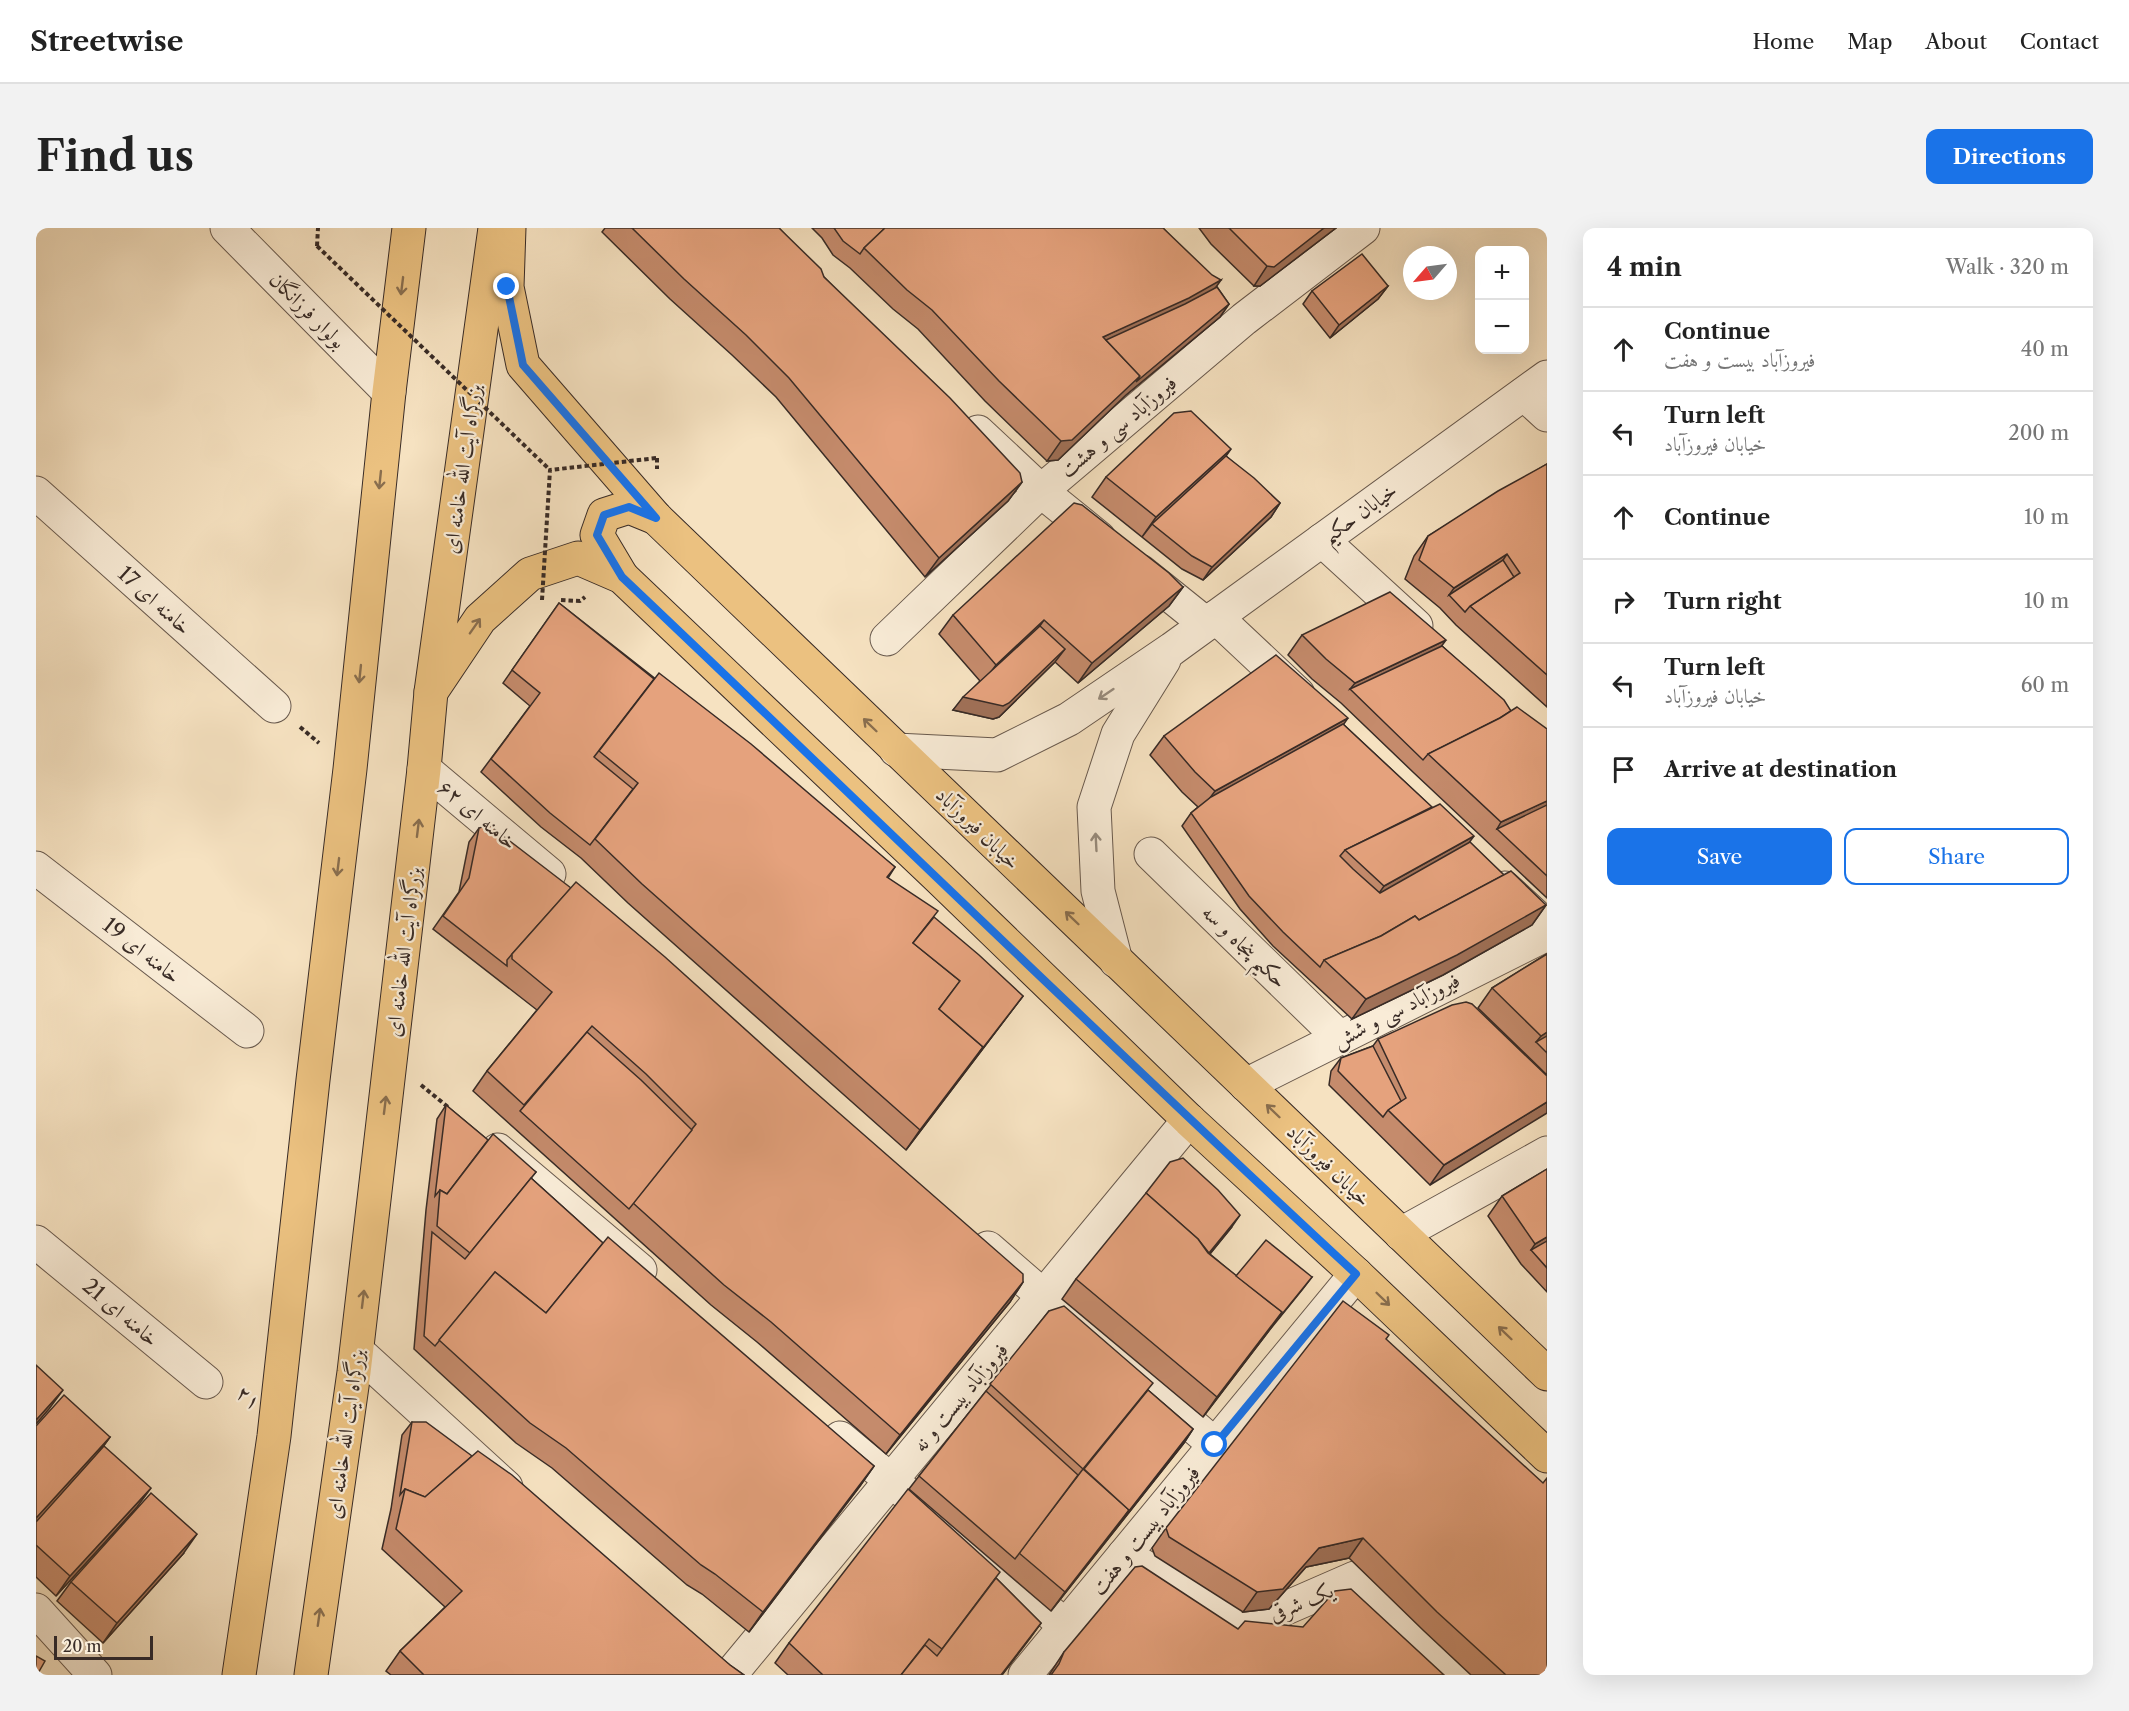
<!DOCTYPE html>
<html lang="en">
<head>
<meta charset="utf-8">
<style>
  :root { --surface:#fff; --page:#f2f2f2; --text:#222; --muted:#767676; --line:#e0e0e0; --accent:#1a73e8 }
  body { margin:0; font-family:"Libre Caslon Text",Amiri,serif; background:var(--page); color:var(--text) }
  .controls { position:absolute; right:18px; top:18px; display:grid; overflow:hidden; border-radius:12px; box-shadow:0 6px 24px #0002 }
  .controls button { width:54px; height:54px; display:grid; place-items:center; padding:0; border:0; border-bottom:2px solid var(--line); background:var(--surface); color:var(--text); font:30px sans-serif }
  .compass { position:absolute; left:1367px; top:18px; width:54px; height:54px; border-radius:50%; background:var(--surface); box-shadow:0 6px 24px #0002; rotate:242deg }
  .scale { position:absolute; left:18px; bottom:15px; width:99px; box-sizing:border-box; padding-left:6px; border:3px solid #382b26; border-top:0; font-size:16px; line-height:21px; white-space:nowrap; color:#382b26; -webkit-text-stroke:4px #f9ecd7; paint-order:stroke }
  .stop { position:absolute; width:18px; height:18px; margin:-14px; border:4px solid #1a73e8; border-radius:50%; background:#fff }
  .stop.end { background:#1a73e8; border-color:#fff; box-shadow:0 2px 6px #0008 }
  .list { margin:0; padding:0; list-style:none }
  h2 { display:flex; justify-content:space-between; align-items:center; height:78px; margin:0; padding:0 24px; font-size:26px }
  h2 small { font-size:20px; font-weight:400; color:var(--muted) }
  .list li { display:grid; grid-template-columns:39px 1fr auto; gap:18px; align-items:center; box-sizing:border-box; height:84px; padding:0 24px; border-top:2px solid var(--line) }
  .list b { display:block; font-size:22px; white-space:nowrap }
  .list p { margin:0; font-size:20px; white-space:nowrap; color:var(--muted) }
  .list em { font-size:20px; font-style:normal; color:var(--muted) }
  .actions { display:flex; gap:12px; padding:18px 24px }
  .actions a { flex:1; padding:14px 0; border:2px solid var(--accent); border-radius:12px; text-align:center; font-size:21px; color:var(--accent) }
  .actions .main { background:var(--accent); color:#fff }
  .icon { flex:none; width:33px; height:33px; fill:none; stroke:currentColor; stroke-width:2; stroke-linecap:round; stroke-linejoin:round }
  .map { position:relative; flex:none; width:1511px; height:1447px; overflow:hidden; border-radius:12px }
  header { display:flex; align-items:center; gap:36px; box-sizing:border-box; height:84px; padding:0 30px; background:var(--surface); border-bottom:2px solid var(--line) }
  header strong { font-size:28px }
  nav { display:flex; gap:33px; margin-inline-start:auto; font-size:21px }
  .intro { display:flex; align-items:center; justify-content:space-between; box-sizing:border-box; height:144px; padding:0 36px }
  h1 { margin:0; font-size:42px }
  .button { padding:15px 27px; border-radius:12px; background:var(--accent); color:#fff; font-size:21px; font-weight:700 }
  main { display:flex; gap:36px; padding:0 36px }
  aside { flex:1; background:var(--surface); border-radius:12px; box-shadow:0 6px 24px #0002 }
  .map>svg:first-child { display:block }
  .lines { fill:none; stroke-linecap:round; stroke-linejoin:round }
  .minor-casing { stroke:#68594d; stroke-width:35 }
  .major-casing { stroke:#382b26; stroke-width:35 }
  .highway-casing { stroke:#382b26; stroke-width:35 }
  .path { stroke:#382b26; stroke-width:4; stroke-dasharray:4.5 3; stroke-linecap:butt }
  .minor { stroke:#f9ecd7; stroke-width:33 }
  .major { stroke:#ebc180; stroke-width:33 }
  .highway { stroke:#ebc180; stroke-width:33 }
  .path-bridge { stroke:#382b26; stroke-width:4; stroke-dasharray:4.5 3; stroke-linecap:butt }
  .wall { fill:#c58b6c; stroke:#382b26; stroke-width:1.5 }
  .shaded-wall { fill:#a07158; stroke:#382b26; stroke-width:1.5 }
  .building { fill:#e5a27d; stroke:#382b26; stroke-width:1.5 }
  .oneway { stroke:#896e4e }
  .oneway2 { stroke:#988c7e }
  .route { stroke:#1a73e8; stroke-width:8 }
  .labels { text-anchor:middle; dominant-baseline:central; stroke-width:4.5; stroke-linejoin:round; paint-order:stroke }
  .street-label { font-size:21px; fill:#382b26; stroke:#f9ecd7 }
</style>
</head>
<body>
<header>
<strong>Streetwise</strong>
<nav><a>Home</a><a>Map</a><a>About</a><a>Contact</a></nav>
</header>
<div class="intro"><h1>Find us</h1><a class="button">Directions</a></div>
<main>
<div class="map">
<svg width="1511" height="1447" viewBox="0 0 1511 1447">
  <rect width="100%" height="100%" fill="#f6e2c1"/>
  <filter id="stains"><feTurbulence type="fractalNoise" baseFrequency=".00333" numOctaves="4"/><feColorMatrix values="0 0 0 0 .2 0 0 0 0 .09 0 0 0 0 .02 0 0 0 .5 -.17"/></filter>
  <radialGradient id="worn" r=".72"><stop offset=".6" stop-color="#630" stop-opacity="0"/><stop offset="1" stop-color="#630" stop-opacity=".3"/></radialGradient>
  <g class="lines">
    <defs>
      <g id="minor">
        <path d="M191 0 353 164"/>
        <path d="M1488 166 1511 187"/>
        <path d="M942 204 1005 263 1063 310"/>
        <path d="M0 265 238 478"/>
        <path d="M1286 312 1380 398"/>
        <path d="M1104 343 1170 396"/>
        <path d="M1180 389 1262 466"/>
        <path d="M851 411 1005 263 1208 91 1327 0"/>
        <path d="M860 522 961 527 1033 491 1136 421 1511 149"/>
        <path d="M388 541 513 646"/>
        <path d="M1115 626 1304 810"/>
        <path d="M0 640 211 803"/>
        <path d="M1469 660 1511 699"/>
        <path d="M1080 733 1062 663 1058 579 1082 506 1128 432"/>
        <path d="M1210 857 1511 706"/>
        <path d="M462 922 604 1042"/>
        <path d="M1365 1006 1511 925"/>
        <path d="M0 1014 170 1154"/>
        <path d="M952 1020 1179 1217"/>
        <path d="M321 1123 470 1259"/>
        <path d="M804 1210 1030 1398"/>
        <path d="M1088 1327 1211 1397 1319 1350 1421 1447"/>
        <path d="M0 1382 59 1447"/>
        <path d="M694 1447 1153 892"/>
        <path d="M989 1447 1320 1046"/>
      </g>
      <g id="major">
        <path d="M473 0 471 59 487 137 620 290 1511 1146"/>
        <path d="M586 349 561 307 568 287 593 279 620 290"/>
        <path d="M395 464 444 391 494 346 542 330 586 349 903 650 1153 892 1320 1046 1511 1228"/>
      </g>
      <g id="highway">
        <path d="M203 1447 238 1208 277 852 314 541 353 164 373 0"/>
        <path d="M275 1447 318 1144 388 541 395 464 459 0"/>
      </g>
    </defs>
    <use href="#minor" class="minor-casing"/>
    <use href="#major" class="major-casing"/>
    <use href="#highway" class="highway-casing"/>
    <g class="path">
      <path d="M281 18 282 0"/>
      <path d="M621 230V241"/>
      <path d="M525 372 544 373 549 369"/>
      <path d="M264 499 283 515"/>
      <path d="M385 857 412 879"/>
    </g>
    <use href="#minor" class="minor"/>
    <use href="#major" class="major"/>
    <use href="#highway" class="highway"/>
    <g class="path-bridge">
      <path d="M281 18 514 242"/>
      <path d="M506 372 514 242 621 230"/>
    </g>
  </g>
  <g class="wall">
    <path d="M569 0H743L788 49 986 254 972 273 889 349 740 169 696 127 634 71 566 4Z"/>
    <path d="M776 0H1127L1181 59 1193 76 1184 89 1090 167 1022 232 1011 233 949 173 882 101 857 81 814 40 797 27 786 10Z"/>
    <path d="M1163 0H1300L1224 58H1218L1175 16Z"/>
    <path d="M1352 58 1342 71 1294 110 1267 76 1276 63Z"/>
    <path d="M1190 228 1244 275 1235 289 1167 352 1146 341 1056 269 1070 249Z"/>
    <path d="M1511 236V479L1420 397 1404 380 1369 351 1378 328 1392 308Z"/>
    <path d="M1147 359 1133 378 1042 455 1019 434 963 489 957 491 917 482 944 453 903 406 917 387Z"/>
    <path d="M523 375 859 639 852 650 987 768 870 922 592 675 545 630 505 599 445 544 494 478 467 455Z"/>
    <path d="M1266 407 1406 418 1475 483 1511 501V670L1378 545 1305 475 1276 451 1252 427Z"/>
    <path d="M1307 496 1468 647 1510 677 1496 697 1407 747 1316 791 1237 718 1204 681 1146 598 1155 585 1162 579 1146 564 1114 527 1128 508Z"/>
    <path d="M443 600 987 1054 974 1074 850 1226 721 1114 675 1077 437 863 451 843 501 782 397 701 423 664 433 614Z"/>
    <path d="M1511 726V847L1442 780 1456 760Z"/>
    <path d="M1342 811 1511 848 1394 957 1293 857 1295 843 1305 830 1337 818Z"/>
    <path d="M410 877 452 912 500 944 495 950 567 1015 838 1238 824 1258 713 1404 666 1366 651 1357 516 1240 480 1215 378 1121 390 982 401 891Z"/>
    <path d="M1511 941V1064L1485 1036 1452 988 1466 968Z"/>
    <path d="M1195 1000 1174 1026 1200 1048 1276 1049 1266 1062 1232 1104 1167 1189 1026 1071 1040 1051Z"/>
    <path d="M1013 1083 1112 1162 1157 1201 1148 1215 1015 1383 873 1261 883 1248Z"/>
    <path d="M1350 1111 1511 1447H1435L1388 1403 1313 1330 1270 1339 1233 1381 1207 1384 1119 1328 1116 1320 1130 1300Z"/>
    <path d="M376 1194 694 1437 708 1447H355L350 1443 364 1423 409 1379 346 1321 355 1281 366 1207Z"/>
    <path d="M0 1198 74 1209 64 1223 101 1279 20 1368 0 1349Z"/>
    <path d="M147 1326 67 1415 21 1373 35 1354Z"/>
    <path d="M960 1350 1005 1395 966 1447H752L739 1435 753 1415Z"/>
    <path d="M1202 1401 1408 1447H1013L1028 1424Z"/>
  </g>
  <g class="shaded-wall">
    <path d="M1288 0H1300L1224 58H1218L1231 38Z"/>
    <path d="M1185 52 1171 72 1068 122 1067 109Z"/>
    <path d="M1352 58 1342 71 1294 110 1303 97Z"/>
    <path d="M1193 76 1184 89 1090 167 1022 232 1011 233 1025 213 1104 148Z"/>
    <path d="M1195 221 1181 241 1116 296 1106 309 1120 289Z"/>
    <path d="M986 254 972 273 889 349 903 330Z"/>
    <path d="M1244 275 1235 289 1167 352 1176 339Z"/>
    <path d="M1471 326 1458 346 1413 367 1418 360Z"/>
    <path d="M1147 359 1133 378 1042 455 1056 435Z"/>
    <path d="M1008 392 994 412 946 456 960 437Z"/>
    <path d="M1410 412 1396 431 1314 461 1319 455Z"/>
    <path d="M1029 421 1019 434 963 489 957 491 917 482 927 469Z"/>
    <path d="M1312 490 1298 510 1165 582 1179 563Z"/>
    <path d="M1511 573V586L1461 601 1465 594Z"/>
    <path d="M1438 608 1424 627 1334 678 1348 658Z"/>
    <path d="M1510 677 1496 697 1407 747 1316 791 1330 771Z"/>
    <path d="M987 768 977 781 870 922 884 902Z"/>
    <path d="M1511 804V817L1500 814 1505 808Z"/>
    <path d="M1511 874V885L1394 957 1408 937Z"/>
    <path d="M1204 987 1195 1000 1158 1045 1168 1031Z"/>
    <path d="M1511 1009V1021L1495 1022 1499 1016Z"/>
    <path d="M987 1054 974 1074 850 1226 864 1207Z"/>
    <path d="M1246 1084 1232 1104 1167 1189 1181 1169Z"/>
    <path d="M27 1162 13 1181 0 1196V1192Z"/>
    <path d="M1157 1201 1148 1215 1015 1383 1029 1364Z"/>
    <path d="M74 1209 60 1228 0 1295V1290Z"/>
    <path d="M838 1238 824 1258 713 1404 727 1384Z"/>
    <path d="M115 1260 101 1279 20 1368 34 1348Z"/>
    <path d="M161 1306 147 1326 67 1415 81 1395Z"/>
    <path d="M1327 1310 1313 1330 1270 1339 1233 1381 1207 1384 1221 1364 1283 1320Z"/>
    <path d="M1005 1395 995 1409 966 1447H965Z"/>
  </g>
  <g class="building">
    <path d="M596 0H743L785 41 788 49 914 170 984 245 986 254 903 330 753 150 710 107 648 51Z"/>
    <path d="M798 0H849L828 20 824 26 807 13Z"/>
    <path d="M849 0H1127L1176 47 1185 52 1153 70 1067 109 1104 148 1036 212 1025 213 963 153 896 82 871 62 828 20Z"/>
    <path d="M1193 0H1288L1238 39 1231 38Z"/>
    <path d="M1326 26 1352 58 1303 97 1276 63Z"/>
    <path d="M1181 59 1193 76 1100 154 1104 148 1070 112 1149 76Z"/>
    <path d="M1155 183 1195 221 1120 289 1070 249 1138 185Z"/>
    <path d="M1190 228 1218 250 1244 275 1176 339 1156 328 1116 296Z"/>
    <path d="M1511 236V447L1434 378 1484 345 1471 326 1418 360 1383 332 1392 308 1462 263Z"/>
    <path d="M1038 275 1046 277 1133 345 1147 359 1056 435 1008 392 960 437 917 387Z"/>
    <path d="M1467 332 1478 349 1434 378 1429 384 1413 367Z"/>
    <path d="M1354 364 1410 412 1319 455 1290 431 1266 407Z"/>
    <path d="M523 375 618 451 558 529 597 561 554 617 514 585 455 531 504 465 476 442Z"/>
    <path d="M1004 398 1029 421 973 475 967 478 927 469Z"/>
    <path d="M1406 418 1468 472 1475 483 1464 490 1392 526 1387 532 1314 461Z"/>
    <path d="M1240 427 1312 490 1179 563 1159 544 1128 508Z"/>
    <path d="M623 445 715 516 859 639 851 649 902 683 877 715 924 753 903 781 947 819 884 902 606 656 559 611 602 555 563 523Z"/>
    <path d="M1481 479 1511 501V573L1465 594 1392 526 1464 490Z"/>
    <path d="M1307 496 1396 579 1309 622 1304 628 1317 641 1344 665 1434 614 1468 647 1383 692 1379 688 1345 708 1288 732 1284 739 1247 704 1213 668 1155 585 1175 569Z"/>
    <path d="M1404 576 1438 608 1348 658 1309 622Z"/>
    <path d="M1511 577V648L1461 601Z"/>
    <path d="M453 597 535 660 476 726 471 732V738L407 688 433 650 443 600Z"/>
    <path d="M1475 643 1510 677 1421 727 1330 771 1288 732 1345 708 1379 688 1383 692Z"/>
    <path d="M540 654 629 729 771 857 987 1046V1054L864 1207 735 1094 688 1057 597 975 660 896 610 846 556 798 488 877 451 843 516 764 476 731V726Z"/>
    <path d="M898 689 943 727 987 768 943 825 947 819 903 781 924 753 877 715Z"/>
    <path d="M1511 726V804L1505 808 1456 760Z"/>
    <path d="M1430 774 1436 776 1511 848V874L1408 937 1352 882 1370 870 1342 811 1416 777Z"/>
    <path d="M551 804 605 852 656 902 593 981 484 883Z"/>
    <path d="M1511 808V825L1500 814Z"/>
    <path d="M1337 818 1365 873 1352 882 1347 889 1302 843 1305 830Z"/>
    <path d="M410 877 452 912 411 966 404 962 399 968Z"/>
    <path d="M457 906 500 944 434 1025 401 998 404 962 411 966Z"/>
    <path d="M1147 930 1182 962 1204 987 1173 1025 1162 1011 1110 965 1134 934Z"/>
    <path d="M1511 941V1009L1499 1016 1466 968Z"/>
    <path d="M495 950 567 1015 510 1085 459 1044 399 1118 388 1108 396 1004 429 1031Z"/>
    <path d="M1110 965 1162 1011 1172 1025 1246 1084 1181 1169 1040 1051Z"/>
    <path d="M572 1009 838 1238 727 1384 679 1346 665 1337 530 1220 494 1195 403 1112 459 1044 510 1085Z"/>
    <path d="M1230 1012 1276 1049 1242 1091 1246 1084 1200 1048Z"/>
    <path d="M1511 1013V1040L1495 1022Z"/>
    <path d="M1307 1073 1353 1107 1350 1111 1507 1255 1511 1250V1447H1470L1401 1384 1327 1310 1283 1320 1247 1361 1221 1364 1133 1309 1130 1300Z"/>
    <path d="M1028 1078 1117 1155 1047 1241 1093 1282 1029 1364 983 1325 1047 1241 954 1156 1013 1083Z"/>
    <path d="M0 1137 27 1162 0 1192Z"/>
    <path d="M1112 1162 1157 1201 1089 1288 1093 1282 1048 1241Z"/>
    <path d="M950 1163 1042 1247 979 1331 883 1248Z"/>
    <path d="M28 1167 74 1209 0 1290V1198Z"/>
    <path d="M376 1194H390L436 1228 389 1269 369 1261 364 1267Z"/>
    <path d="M68 1218 115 1260 34 1348 0 1317V1294Z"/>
    <path d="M442 1223 476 1247 694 1437 708 1447H388L364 1423 426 1363 360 1301 369 1261 389 1269Z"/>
    <path d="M872 1261 964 1344 906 1421 893 1411 865 1447H787L753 1415Z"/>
    <path d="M115 1265 161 1306 81 1395 35 1354Z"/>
    <path d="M1106 1338 1202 1401 1209 1393 1267 1399 1299 1363 1315 1361 1408 1447H1015L1023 1436 1028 1424 1099 1339Z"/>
    <path d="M960 1350 1005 1395 965 1447H865L889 1417 901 1428Z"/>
    <path d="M0 1428 9 1433 1 1447H0Z"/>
  </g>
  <defs><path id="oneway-shaft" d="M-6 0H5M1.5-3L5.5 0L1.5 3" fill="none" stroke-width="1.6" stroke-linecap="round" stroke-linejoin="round" transform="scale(1.5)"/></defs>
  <g class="oneway">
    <use href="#oneway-shaft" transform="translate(366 58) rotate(97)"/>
    <use href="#oneway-shaft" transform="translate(344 252) rotate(96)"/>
    <use href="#oneway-shaft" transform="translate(439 398) rotate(-55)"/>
    <use href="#oneway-shaft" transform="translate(324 446) rotate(96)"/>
    <use href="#oneway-shaft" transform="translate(834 497) rotate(-136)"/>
    <use href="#oneway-shaft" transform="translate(382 600) rotate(-83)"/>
    <use href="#oneway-shaft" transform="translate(302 639) rotate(97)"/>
    <use href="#oneway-shaft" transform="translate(1036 690) rotate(-136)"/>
    <use href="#oneway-shaft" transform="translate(349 877) rotate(-83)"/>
    <use href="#oneway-shaft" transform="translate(1237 883) rotate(-136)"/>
    <use href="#oneway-shaft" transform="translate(327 1071) rotate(-83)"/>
    <use href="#oneway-shaft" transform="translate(1347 1071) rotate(44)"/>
    <use href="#oneway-shaft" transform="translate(1469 1105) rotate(-136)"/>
    <use href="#oneway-shaft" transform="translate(283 1389) rotate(-82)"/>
  </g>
  <g class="oneway2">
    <use href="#oneway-shaft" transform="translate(1070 466) rotate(146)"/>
    <use href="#oneway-shaft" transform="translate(1060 614) rotate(-93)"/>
  </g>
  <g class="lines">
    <path class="route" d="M471 59 487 137 620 290 593 279 568 287 561 307 586 349C831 581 1072 817 1320 1046L1179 1217"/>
  </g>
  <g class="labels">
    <g class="street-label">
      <text transform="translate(272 82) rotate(45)">بولوار فرزانگان</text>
      <text transform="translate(1082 198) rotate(-40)">فیروزآباد سی و هشت</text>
      <text transform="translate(426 241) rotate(-82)">بزرگراه آیت الله خامنه ای</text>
      <text transform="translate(1323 285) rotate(-36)">خیابان حکیم</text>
      <text transform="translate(119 372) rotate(42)">خامنه ای 17</text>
      <text transform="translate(442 586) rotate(40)">خامنه ای ۶۲</text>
      <text transform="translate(942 600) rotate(44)">خیابان فیروزآباد</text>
      <text transform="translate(1209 718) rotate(44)">حکیم پنجاه و سه</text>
      <text transform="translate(106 722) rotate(38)">خامنه ای 19</text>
      <text transform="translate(367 724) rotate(-83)">بزرگراه آیت الله خامنه ای</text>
      <text transform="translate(1360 782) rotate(-27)">فیروزآباد سی و شش</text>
      <text transform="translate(1293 937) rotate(44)">خیابان فیروزآباد</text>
      <text transform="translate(85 1084) rotate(40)">خامنه ای 21</text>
      <text transform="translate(213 1169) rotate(39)">۲۱</text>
      <text transform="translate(924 1169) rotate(-50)">فیروزآباد بیست و نه</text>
      <text transform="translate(309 1206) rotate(-82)">بزرگراه آیت الله خامنه ای</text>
      <text transform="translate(1109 1302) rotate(-51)">فیروزآباد بیست و هفت</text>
      <text transform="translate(1265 1374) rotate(-23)">یک شرقی</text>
    </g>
  </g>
  <rect width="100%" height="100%" filter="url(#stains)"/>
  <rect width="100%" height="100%" fill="url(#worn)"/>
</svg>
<div class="controls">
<button>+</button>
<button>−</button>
</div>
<svg class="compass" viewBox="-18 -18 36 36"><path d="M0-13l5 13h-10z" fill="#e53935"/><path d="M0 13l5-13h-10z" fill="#767676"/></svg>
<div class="scale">20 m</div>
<div class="stop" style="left:1179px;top:1217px"></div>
<div class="stop end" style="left:471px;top:59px"></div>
</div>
<aside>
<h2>4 min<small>Walk · 320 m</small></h2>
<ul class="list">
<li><svg class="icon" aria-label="ahead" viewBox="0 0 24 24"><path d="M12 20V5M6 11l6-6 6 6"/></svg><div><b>Continue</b><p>فیروزآباد بیست و هفت</p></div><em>40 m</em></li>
<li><svg class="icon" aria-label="left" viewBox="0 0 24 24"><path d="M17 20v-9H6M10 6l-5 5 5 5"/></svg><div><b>Turn left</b><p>خیابان فیروزآباد</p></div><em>200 m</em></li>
<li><svg class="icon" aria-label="ahead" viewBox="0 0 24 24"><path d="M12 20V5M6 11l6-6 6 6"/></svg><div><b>Continue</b></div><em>10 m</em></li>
<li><svg class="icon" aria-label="right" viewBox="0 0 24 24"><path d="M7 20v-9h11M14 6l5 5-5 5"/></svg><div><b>Turn right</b></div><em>10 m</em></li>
<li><svg class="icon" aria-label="left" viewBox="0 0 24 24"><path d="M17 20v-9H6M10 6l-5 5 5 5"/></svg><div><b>Turn left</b><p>خیابان فیروزآباد</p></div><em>60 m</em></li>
<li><svg class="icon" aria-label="arrive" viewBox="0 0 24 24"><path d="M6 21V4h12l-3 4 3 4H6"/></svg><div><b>Arrive at destination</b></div></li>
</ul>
<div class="actions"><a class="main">Save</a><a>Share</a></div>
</aside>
</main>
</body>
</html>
